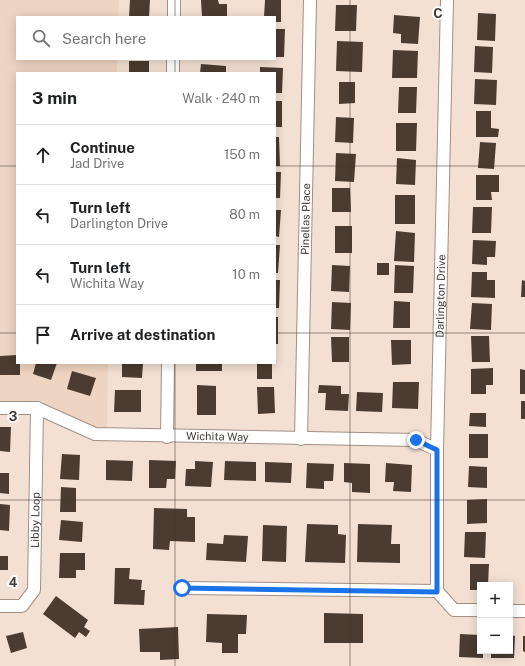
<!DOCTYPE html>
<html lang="en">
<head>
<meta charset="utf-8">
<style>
  :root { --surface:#fff; --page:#f2f2f2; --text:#202124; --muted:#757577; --line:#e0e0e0 }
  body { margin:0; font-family:"Public Sans",sans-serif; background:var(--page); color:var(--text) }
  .controls { position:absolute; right:12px; bottom:12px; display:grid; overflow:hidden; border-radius:0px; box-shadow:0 2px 10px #0003 }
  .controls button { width:36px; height:36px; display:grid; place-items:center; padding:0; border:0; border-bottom:1px solid var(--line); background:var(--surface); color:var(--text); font:20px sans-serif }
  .stop { position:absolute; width:12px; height:12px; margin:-9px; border:3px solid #1a73e8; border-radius:50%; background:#fff }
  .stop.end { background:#1a73e8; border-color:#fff; box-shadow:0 1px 4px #0008 }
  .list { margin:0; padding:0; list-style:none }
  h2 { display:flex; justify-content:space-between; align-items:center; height:52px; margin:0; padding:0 16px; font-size:17px }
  h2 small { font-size:13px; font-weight:400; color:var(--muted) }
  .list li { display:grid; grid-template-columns:26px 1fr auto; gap:12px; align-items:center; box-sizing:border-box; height:60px; padding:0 16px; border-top:1px solid var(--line) }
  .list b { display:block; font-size:15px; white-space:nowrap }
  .list p { margin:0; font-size:13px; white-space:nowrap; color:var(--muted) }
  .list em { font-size:13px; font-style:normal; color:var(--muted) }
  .icon { flex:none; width:22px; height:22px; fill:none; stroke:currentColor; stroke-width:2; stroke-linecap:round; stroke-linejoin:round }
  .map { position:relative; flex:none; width:525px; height:666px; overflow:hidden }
  .search { position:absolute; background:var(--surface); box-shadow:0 2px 10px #0003; left:16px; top:16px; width:260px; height:44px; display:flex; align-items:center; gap:10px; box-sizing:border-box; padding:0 14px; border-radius:0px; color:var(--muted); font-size:15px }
  .panel { position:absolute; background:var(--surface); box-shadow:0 2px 10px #0003; left:16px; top:72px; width:260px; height:292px; border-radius:0px }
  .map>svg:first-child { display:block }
  .built { fill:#eed4c2 }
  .building { fill:#4b3b31 }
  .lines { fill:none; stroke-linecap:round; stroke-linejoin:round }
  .street-casing { stroke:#a29084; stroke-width:14 }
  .street { stroke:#fff; stroke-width:12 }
  .route { stroke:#1a73e8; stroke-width:5 }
  .grid { fill:none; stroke:#423b35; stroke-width:1; stroke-opacity:0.55 }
  .labels { text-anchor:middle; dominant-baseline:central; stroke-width:4; stroke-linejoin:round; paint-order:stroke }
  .street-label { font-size:11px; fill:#423b35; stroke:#fff }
  .grid-label { font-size:13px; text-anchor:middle; font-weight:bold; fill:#423b35; stroke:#fff; stroke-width:4; stroke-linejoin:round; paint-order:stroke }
</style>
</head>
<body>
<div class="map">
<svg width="525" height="666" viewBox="0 0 525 666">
  <rect width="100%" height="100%" fill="#f3e0d3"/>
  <path class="built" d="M0 0H119L118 17H17V59H117V73H17V363H108L107 428H96L43 404V401H0Z"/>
  <g class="building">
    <path d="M130 0H150L149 17H129Z"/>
    <path d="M201 0H218L219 4H227V17H202Z"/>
    <path d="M265 0H281V22H275V17H264Z"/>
    <path d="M336 5H357L356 31H335Z"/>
    <path d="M478 13 496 14 495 41 477 40Z"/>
    <path d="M394 15 420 17 418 44 401 43V34L393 33Z"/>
    <path d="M275 29H285L284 57H275Z"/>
    <path d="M337 41 363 42 362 72 336 71Z"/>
    <path d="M475 46 493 47 492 73 474 72Z"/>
    <path d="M393 50 418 51 417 78H392Z"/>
    <rect x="129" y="61" width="20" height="12"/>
    <path d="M201 64 226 66V73H200Z"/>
    <path d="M260 67 283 68 282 93H275V73H260Z"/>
    <path d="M475 79 497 80 496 105 474 104Z"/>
    <path d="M339 82H355V103L339 104Z"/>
    <path d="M399 87H417L416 113H398Z"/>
    <rect x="275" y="101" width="7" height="26"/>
    <path d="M476 111H491V128L499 129 498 137H476Z"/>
    <path d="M336 117 354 118 353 143 335 142Z"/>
    <path d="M396 123H417L416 151H396Z"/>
    <path d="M275 137H279L280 166H275Z"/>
    <path d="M480 142 496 143 494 169 478 168Z"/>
    <path d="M336 153 356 154 354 182 335 181Z"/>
    <path d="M397 158 416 160 415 185 396 184Z"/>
    <path d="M275 172H281L280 198H275Z"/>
    <path d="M476 175H499V192H491L492 200H476Z"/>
    <path d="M332 188H350L351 212H332Z"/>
    <rect x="395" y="195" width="20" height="29"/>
    <path d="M473 207H492L491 233H472Z"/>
    <path d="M275 210H281L279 237 275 236Z"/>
    <rect x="335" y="226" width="17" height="27"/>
    <path d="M396 231 415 233 414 262 394 261Z"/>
    <path d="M473 240 496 241 495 257H487V265L472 264Z"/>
    <path d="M275 245H280L278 273H275Z"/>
    <rect x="377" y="263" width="12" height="12"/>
    <path d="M332 265 350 266 349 292 331 291Z"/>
    <path d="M395 265 414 266 413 293H394Z"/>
    <path d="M472 272H487V280H495V298L471 297Z"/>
    <path d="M275 280H280L279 308H275Z"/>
    <path d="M522 280 525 281V297H521Z"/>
    <path d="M394 301 410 302V328H393Z"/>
    <path d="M332 302 351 303 350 330 331 329Z"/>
    <path d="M472 303 492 304 491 330 470 329Z"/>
    <rect x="275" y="317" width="3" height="27"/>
    <path d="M471 336H489L490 362H472Z"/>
    <path d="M331 337H349V362H332Z"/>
    <path d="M391 340H411V364L392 365Z"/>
    <path d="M17 355V363H20V375H0V356Z"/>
    <path d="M36 363H57L51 380 33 374Z"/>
    <path d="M122 363H143L142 378 122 377Z"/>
    <rect x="196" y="363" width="26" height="8"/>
    <rect x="257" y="363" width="15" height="16"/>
    <path d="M493 368V385H486V394H471V369Z"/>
    <path d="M520 369 525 370V394H520Z"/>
    <path d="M72 371 96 378 90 396 67 389Z"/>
    <path d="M393 382H419L418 409 392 408Z"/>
    <path d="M197 385 216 386V415H197Z"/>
    <path d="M319 385 341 386V394H349L348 411 325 410 326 393H318Z"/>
    <path d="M257 387H274L275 413 258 414Z"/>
    <path d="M115 390H141V412H114Z"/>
    <path d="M357 392 383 393 382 412 356 411Z"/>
    <rect x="521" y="401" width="4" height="18"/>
    <path d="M470 413H486V427L469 426Z"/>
    <path d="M0 427H11L10 452 0 451Z"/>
    <rect x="469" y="434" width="19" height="24"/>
    <path d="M62 454 80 455 79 480 60 479Z"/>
    <path d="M106 460 133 461 132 481 106 480Z"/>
    <path d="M149 460 176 461 175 479H167L166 488H149Z"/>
    <path d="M195 461 213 462 211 487 185 486 186 469H195Z"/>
    <path d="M225 461 256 462V481L224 480Z"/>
    <path d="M265 462 292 463 291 483 265 482Z"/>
    <path d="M307 463 334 464 333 481H324V489L306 488Z"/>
    <path d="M344 463 370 464V493L352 492V483L344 482Z"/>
    <path d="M386 463 412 465 411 492 393 491 394 482H385Z"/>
    <path d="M469 466 487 467V488L468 487Z"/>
    <path d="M0 473H9V494L0 493Z"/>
    <path d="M61 487 76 488V512H60Z"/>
    <path d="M487 499V523L467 524V500Z"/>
    <path d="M0 504 10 505 9 531 0 530Z"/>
    <path d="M154 508 187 509V517H195V542L170 541 169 550 153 549Z"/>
    <path d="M61 520 83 522 82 542 59 540Z"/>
    <path d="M307 524 338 525V534L346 535 345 563 305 562Z"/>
    <path d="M358 524 392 525 391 544H400V563L357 562Z"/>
    <path d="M263 525 287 526 286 562 262 561Z"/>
    <path d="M465 532H486L485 558 464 557Z"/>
    <path d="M224 535 248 536 246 562 206 560 207 543 223 544Z"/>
    <path d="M60 553H85V570H76V578H59Z"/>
    <rect x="0" y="556" width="8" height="14"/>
    <path d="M470 564H489L488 585H480V590H470Z"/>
    <path d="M115 568H130L129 579 142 580 141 590H145L144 605 114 604Z"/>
    <path d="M56 596 88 620 84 627 90 631 86 637 79 632 75 638 43 614Z"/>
    <path d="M324 613 363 614V643H324Z"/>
    <path d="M207 614 247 615 246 634H238V653H222V643L206 642Z"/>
    <path d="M178 627 179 659 160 660V652H140L139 629Z"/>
    <path d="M23 632 27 648 11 653 6 636Z"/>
    <path d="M460 634 480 635V651H483V658L459 657Z"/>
    <path d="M510 635 515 636 514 658H491V651H510Z"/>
    <path d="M523 636H525V652L523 651Z"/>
  </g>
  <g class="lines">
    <defs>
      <g id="street">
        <path d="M174 17V0"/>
        <path d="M173 73V59"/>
        <path id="s1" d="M0 408H37L95 434 416 440 437 450"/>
        <path d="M167 437 168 363"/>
        <path id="s2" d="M301 439 310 0"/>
        <path d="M182 588 437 591"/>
        <path id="s3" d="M437 591V450L447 0"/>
        <path d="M437 591 454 610H480"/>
        <path id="s4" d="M0 606H22L34 590 37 408"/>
        <path d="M510 611H525"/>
      </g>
    </defs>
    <use href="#street" class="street-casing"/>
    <use href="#street" class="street"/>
  </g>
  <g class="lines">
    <path class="route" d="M182 588 437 592V450L416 440"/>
  </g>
  <path class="grid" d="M175 0V17M350 0V666M175 59V73M0 166H17M275 166H525M0 333H17M275 333H525M175 363V666M0 500H525"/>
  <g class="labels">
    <g class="street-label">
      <text stroke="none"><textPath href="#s2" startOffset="220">Pinellas Place</textPath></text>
      <text stroke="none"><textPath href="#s3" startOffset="295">Darlington Drive</textPath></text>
      <text stroke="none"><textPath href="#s1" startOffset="223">Wichita Way</textPath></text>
      <text stroke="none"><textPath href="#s4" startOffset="112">Libby Loop</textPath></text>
    </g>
  </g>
  <g class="grid-label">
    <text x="438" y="18">C</text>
    <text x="13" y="421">3</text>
    <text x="13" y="587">4</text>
  </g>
</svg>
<div class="controls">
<button>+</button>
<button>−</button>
</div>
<div class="stop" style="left:182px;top:588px"></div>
<div class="stop end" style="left:416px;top:440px"></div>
<div class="search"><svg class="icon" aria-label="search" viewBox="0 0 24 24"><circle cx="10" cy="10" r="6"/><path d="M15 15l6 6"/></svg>Search here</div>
<section class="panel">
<h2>3 min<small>Walk · 240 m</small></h2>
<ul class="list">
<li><svg class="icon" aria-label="ahead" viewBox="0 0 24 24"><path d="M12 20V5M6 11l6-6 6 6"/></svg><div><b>Continue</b><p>Jad Drive</p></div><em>150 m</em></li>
<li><svg class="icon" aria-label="left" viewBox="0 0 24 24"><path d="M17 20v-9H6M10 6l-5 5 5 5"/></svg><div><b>Turn left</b><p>Darlington Drive</p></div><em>80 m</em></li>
<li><svg class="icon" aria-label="left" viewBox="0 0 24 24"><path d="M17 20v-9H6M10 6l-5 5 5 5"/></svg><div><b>Turn left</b><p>Wichita Way</p></div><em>10 m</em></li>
<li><svg class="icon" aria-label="arrive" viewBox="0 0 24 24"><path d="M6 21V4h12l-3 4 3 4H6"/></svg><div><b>Arrive at destination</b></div></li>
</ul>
</section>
</div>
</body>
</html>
